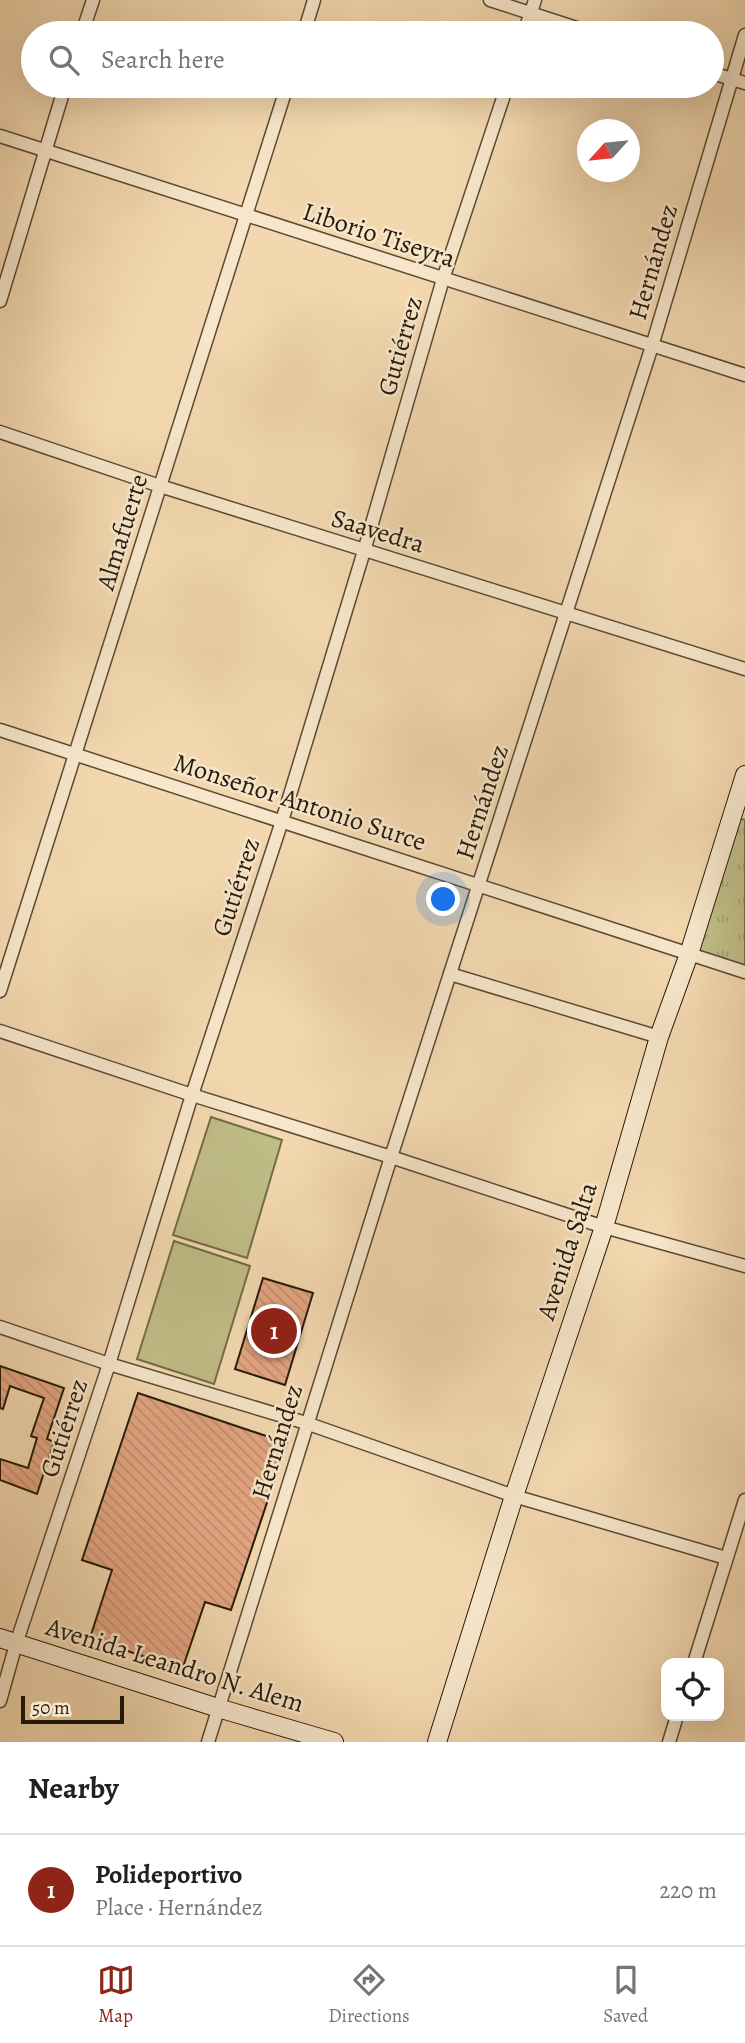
<!DOCTYPE html>
<html lang="en">
<head>
<meta charset="utf-8">
<style>
  :root { --surface:#fff; --page:#f6f6f6; --text:#202124; --muted:#757577; --line:#e0e0e0; --accent:#8f2418 }
  body { margin:0; font-family:Alegreya,serif; background:var(--page); color:var(--text) }
  .controls { position:absolute; right:21px; bottom:21px; display:grid; overflow:hidden; border-radius:14px; box-shadow:0 7px 28px #0002 }
  .controls button { width:63px; height:63px; display:grid; place-items:center; padding:0; border:0; border-bottom:2px solid var(--line); background:var(--surface); color:var(--text); font:35px sans-serif }
  .compass { position:absolute; left:577px; top:119px; width:63px; height:63px; border-radius:50%; background:var(--surface); box-shadow:0 7px 28px #0002; rotate:243deg }
  .scale { position:absolute; left:21px; bottom:18px; width:103px; box-sizing:border-box; padding-left:7px; border:4px solid #271a09; border-top:0; font-size:19px; line-height:24px; white-space:nowrap; color:#271a09; -webkit-text-stroke:5px #f7e6cb; paint-order:stroke }
  .you { position:absolute; left:444px; top:900px; width:24px; height:24px; margin:-18px; border:5px solid #fff; border-radius:50%; background:#1a73e8; box-shadow:0 0 0 10px #1a73e833 }
  .badge { display:grid; place-items:center; width:46px; height:46px; border-radius:50%; background:var(--accent); color:#fff; font-size:23px; font-weight:700 }
  .pin { position:absolute; translate:-50% -50%; border:4px solid #fff; box-shadow:0 2px 7px #0006 }
  .list { margin:0; padding:0; list-style:none }
  h2 { display:flex; justify-content:space-between; align-items:center; height:91px; margin:0; padding:0 28px; font-size:30px }
  h2 small { font-size:23px; font-weight:400; color:var(--muted) }
  .list li { display:grid; grid-template-columns:46px 1fr auto; gap:21px; align-items:center; box-sizing:border-box; height:112px; padding:0 28px; border-top:2px solid var(--line) }
  .list b { display:block; font-size:26px; white-space:nowrap }
  .list p { margin:0; font-size:23px; white-space:nowrap; color:var(--muted) }
  .list em { font-size:23px; font-style:normal; color:var(--muted) }
  .icon { flex:none; width:38px; height:38px; fill:none; stroke:currentColor; stroke-width:2; stroke-linecap:round; stroke-linejoin:round }
  .map { position:relative; flex:none; width:745px; height:1742px; overflow:hidden }
  .search { position:absolute; background:var(--surface); box-shadow:0 7px 28px #0002; left:21px; right:21px; top:21px; height:77px; display:flex; align-items:center; gap:18px; box-sizing:border-box; padding:0 24px; border-radius:38px; color:var(--muted); font-size:26px }
  .sheet { height:203px; background:var(--surface) }
  nav { display:flex; justify-content:space-around; align-items:center; box-sizing:border-box; height:98px; border-top:2px solid var(--line); background:var(--surface); font-size:19px; color:var(--muted) }
  nav a { display:grid; justify-items:center; gap:4px }
  nav .on { color:var(--accent) }
  .map>svg:first-child { display:block }
  .park { fill:url(#park-tufts); stroke:#746c48; stroke-width:2 }
  .garden { fill:#c0bd87; stroke:#746c48; stroke-width:2 }
  .building { fill:url(#building-back-hatch); stroke:#271a09; stroke-width:2 }
  .lines { fill:none; stroke-linecap:round; stroke-linejoin:round }
  .street-casing { stroke:#5a4a32; stroke-width:15 }
  .secondary-casing { stroke:#271a09; stroke-width:20 }
  .street { stroke:#f7e6cb; stroke-width:12 }
  .secondary { stroke:#f7e6cb; stroke-width:18 }
  .labels { text-anchor:middle; dominant-baseline:central; stroke-width:5; stroke-linejoin:round; paint-order:stroke }
  .street-label { font-size:26px; fill:#271a09; stroke:#f7e6cb }
</style>
</head>
<body>
<div class="map">
<svg width="745" height="1742" viewBox="0 0 745 1742">
  <defs>
    <pattern id="park-tufts" width="24" height="20" patternUnits="userSpaceOnUse" patternTransform="scale(1.75)"><rect width="24" height="20" fill="#c0bd87"/><path d="M3 7l-1-3M5 7V3M7 7l1-3M15 17l-1-3M17 17v-4M19 17l1-3" fill="none" stroke="#a5a273"/></pattern>
    <pattern id="building-back-hatch" width="6" height="6" patternUnits="userSpaceOnUse" patternTransform="scale(1.75)"><rect width="6" height="6" fill="#e4a682"/><path d="M-1 5l2 2M0 0l6 6M5-1l2 2" fill="none" stroke="#c48e6f"/></pattern>
  </defs>
  <rect width="100%" height="100%" fill="#f3d8af"/>
  <filter id="stains"><feTurbulence type="fractalNoise" baseFrequency=".00286" numOctaves="4"/><feColorMatrix values="0 0 0 0 .2 0 0 0 0 .09 0 0 0 0 .02 0 0 0 .5 -.17"/></filter>
  <radialGradient id="worn" r=".72"><stop offset=".6" stop-color="#630" stop-opacity="0"/><stop offset="1" stop-color="#630" stop-opacity=".3"/></radialGradient>
  <path class="park" d="M732 816 745 820V972L689 954Z"/>
  <g class="garden">
    <path d="M211 1117 282 1140 247 1258 173 1235Z"/>
    <path d="M174 1241 250 1266 214 1384 137 1359Z"/>
  </g>
  <g class="building">
    <path d="M263 1278 313 1293 285 1385 235 1369Z"/>
    <path d="M0 1366 64 1388 47 1439 54 1442 37 1494 0 1480V1459L28 1468 37 1438 31 1436 44 1398 10 1386 3 1409 0 1408Z"/>
    <path d="M138 1393 287 1443 231 1610 205 1602 182 1670 90 1638 112 1570 82 1560Z"/>
  </g>
  <g class="lines">
    <defs>
      <g id="street">
        <path d="M490 0 592 33"/>
        <path d="M82 33 93 0"/>
        <path d="M304 33 314 0"/>
        <path d="M524 33 535 0"/>
        <path d="M712 73 745 83"/>
        <path d="M0 136 745 375"/>
        <path d="M0 301 65 86"/>
        <path d="M0 432 160 486 745 669"/>
        <path d="M0 730 745 972"/>
        <path d="M450 974 659 1037"/>
        <path d="M0 991 287 86"/>
        <path d="M0 1031 192 1095 391 1157 604 1227 745 1266"/>
        <path d="M0 1327 109 1364 306 1423 514 1496 726 1558"/>
        <path d="M694 1663 745 1500"/>
        <path d="M0 1701 16 1644 109 1364 192 1095 282 821 364 551 443 279 507 86"/>
        <path d="M208 1742 391 1157 652 346 745 35"/>
        <path d="M669 1742 677 1716"/>
      </g>
      <g id="secondary">
        <path d="M0 1638 218 1708 334 1742"/>
        <path d="M437 1742 514 1496 604 1227 659 1037 689 954 745 775"/>
      </g>
    </defs>
    <use href="#street" class="street-casing"/>
    <use href="#secondary" class="secondary-casing"/>
    <use href="#street" class="street"/>
    <use href="#secondary" class="secondary"/>
  </g>
  <g class="labels">
    <g class="street-label">
      <text transform="translate(379 235) rotate(18)">Liborio Tiseyra</text>
      <text transform="translate(653 262) rotate(-74)">Hernández</text>
      <text transform="translate(400 346) rotate(-74)">Gutiérrez</text>
      <text transform="translate(378 531) rotate(17)">Saavedra</text>
      <text transform="translate(122 532) rotate(-73)">Almafuerte</text>
      <text transform="translate(300 802) rotate(18)">Monseñor Antonio Surce</text>
      <text transform="translate(482 802) rotate(-72)">Hernández</text>
      <text transform="translate(236 887) rotate(-72)">Gutiérrez</text>
      <text transform="translate(567 1251) rotate(-72)">Avenida Salta</text>
      <text transform="translate(64 1428) rotate(-72)">Gutiérrez</text>
      <text transform="translate(277 1442) rotate(-73)">Hernández</text>
      <text transform="translate(175 1665) rotate(17)">Avenida Leandro N. Alem</text>
    </g>
  </g>
  <rect width="100%" height="100%" filter="url(#stains)"/>
  <rect width="100%" height="100%" fill="url(#worn)"/>
</svg>
<div class="controls">
<button><svg class="icon" aria-label="locate" viewBox="0 0 24 24"><circle cx="12" cy="12" r="6"/><path d="M12 2v4M12 18v4M2 12h4M18 12h4"/></svg></button>
</div>
<svg class="compass" viewBox="-18 -18 36 36"><path d="M0-13l5 13h-10z" fill="#e53935"/><path d="M0 13l5-13h-10z" fill="#757577"/></svg>
<div class="scale">50 m</div>
<div class="you"></div>
<div class="pin badge" style="left:274px;top:1331px">1</div>
<div class="search"><svg class="icon" aria-label="search" viewBox="0 0 24 24"><circle cx="10" cy="10" r="6"/><path d="M15 15l6 6"/></svg>Search here</div>
</div>
<section class="sheet">
<h2>Nearby<small></small></h2>
<ul class="list">
<li><span class="badge">1</span><div><b>Polideportivo</b><p>Place · Hernández</p></div><em>220 m</em></li>
</ul>
</section>
<nav>
<a class="on"><svg class="icon" aria-label="map" viewBox="0 0 24 24"><path d="M3 6l6-2 6 2 6-2v14l-6 2-6-2-6 2zM9 4v14M15 6v14"/></svg>Map</a>
<a><svg class="icon" aria-label="directions" viewBox="0 0 24 24"><path d="M12 3l9 9-9 9-9-9zM9 14v-3h6M13 9l2 2-2 2"/></svg>Directions</a>
<a><svg class="icon" aria-label="saved" viewBox="0 0 24 24"><path d="M7 4h10v16l-5-4-5 4z"/></svg>Saved</a>
</nav>
</body>
</html>
